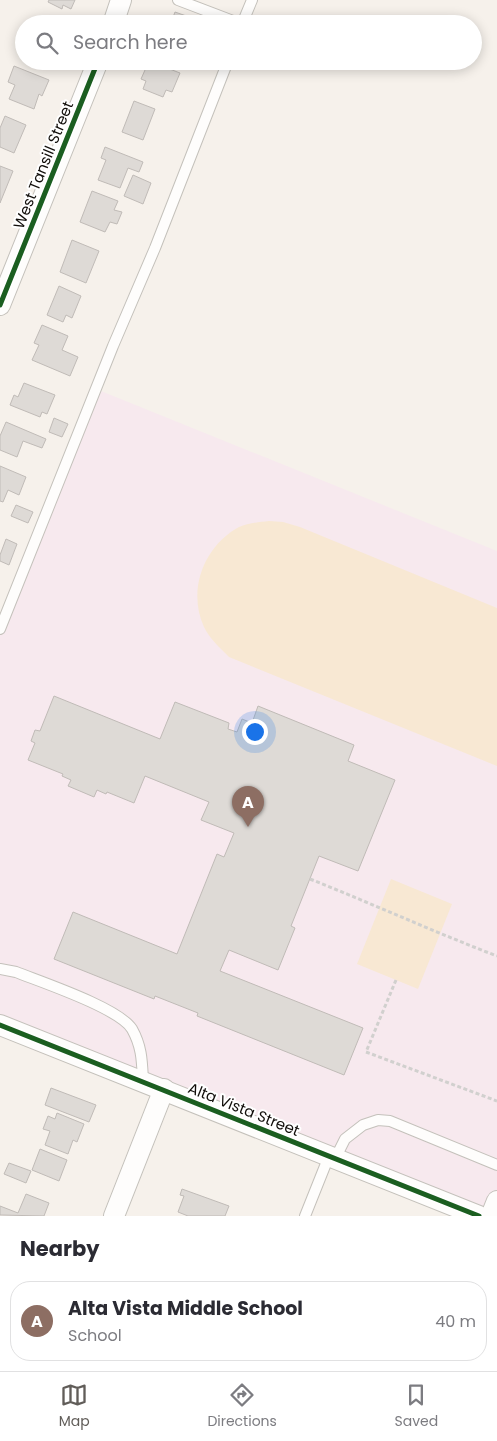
<!DOCTYPE html>
<html lang="en">
<head>
<meta charset="utf-8">
<style>
  :root { --surface:#fff; --page:#f2f2f3; --text:#2b2b33; --muted:#7c7c81; --line:#e1e1e2; --accent:#615d59 }
  body { margin:0; font-family:Poppins,sans-serif; background:var(--page); color:var(--text) }
  .you { position:absolute; left:254px; top:731px; width:18px; height:18px; margin:-12px; border:4px solid #fff; border-radius:50%; background:#1a73e8; box-shadow:0 0 0 8px #1a73e833 }
  .badge { display:grid; place-items:center; width:32px; height:32px; border-radius:50%; background:var(--accent); color:#fff; font-size:16px; font-weight:700 }
  .pin { position:absolute; translate:-50% -41px; filter:drop-shadow(0 1px 2px #0008) }
  .pin::after { content:''; position:absolute; top:26px; width:18px; height:15px; background:inherit; clip-path:polygon(0 0,100% 0,50% 100%) }
  .list { margin:0; padding:0; list-style:none }
  h2 { display:flex; justify-content:space-between; align-items:center; height:65px; margin:0; padding:0 20px; font-size:21px }
  h2 small { font-size:16px; font-weight:400; color:var(--muted) }
  .list li { display:grid; grid-template-columns:32px 1fr auto; gap:15px; align-items:center; box-sizing:border-box; height:80px; margin:0 10px 10px; padding:0 10px; border:1px solid var(--line); border-radius:20px }
  .list b { display:block; font-size:19px; white-space:nowrap }
  .list p { margin:0; font-size:16px; white-space:nowrap; color:var(--muted) }
  .list em { font-size:16px; font-style:normal; color:var(--muted) }
  .icon { flex:none; width:28px; height:28px; fill:none; stroke:currentColor; stroke-width:2; stroke-linecap:round; stroke-linejoin:round }
  .map { position:relative; flex:none; width:497px; height:1216px; overflow:hidden }
  .search { position:absolute; background:var(--surface); box-shadow:0 2px 12px #0003; left:15px; right:15px; top:15px; height:55px; display:flex; align-items:center; gap:12px; box-sizing:border-box; padding:0 18px; border-radius:28px; color:var(--muted); font-size:19px }
  .sheet { height:155px; background:var(--surface) }
  nav { display:flex; justify-content:space-around; align-items:center; box-sizing:border-box; height:70px; border-top:1px solid var(--line); background:var(--surface); font-size:14px; color:var(--muted) }
  nav a { display:grid; justify-items:center; gap:2px }
  nav .on { color:var(--accent) }
  .map>svg:first-child { display:block }
  .education { fill:#f7e9ee }
  .green { fill:#f8e8d3 }
  .building { fill:#dedad6; stroke:#c0bbb7 }
  .lines { fill:none; stroke-linecap:round; stroke-linejoin:round }
  .service-casing { stroke:#c4c1bb; stroke-width:12 }
  .minor-casing { stroke:#c4c1bb; stroke-width:22 }
  .path { stroke:#d1d0ce; stroke-width:3; stroke-dasharray:4 2.5; stroke-linecap:butt }
  .service { stroke:#fefdfc; stroke-width:10 }
  .minor { stroke:#fefdfc; stroke-width:20 }
  .cycleway-casing { stroke:#fff; stroke-width:8 }
  .cycleway { stroke:#1b5e20; stroke-width:5 }
  .labels { text-anchor:middle; dominant-baseline:central; stroke-width:4; stroke-linejoin:round; paint-order:stroke }
  .street-label { font-size:15px; fill:#110e0a; stroke:#fff }
</style>
</head>
<body>
<div class="map">
<svg width="497" height="1216" viewBox="0 0 497 1216">
  <rect width="100%" height="100%" fill="#f6f1eb"/>
  <path class="education" d="M96 389 497 551V1201L491 1216 0 1025V629Z"/>
  <g class="green">
    <path d="M269 521 283 522 300 527 497 608V766L229 657C220 648 209 638 204 627 187 590 204 546 239 527 248 523 260 522 269 521Z"/>
    <path d="M391 879 452 904 418 989 357 964Z"/>
  </g>
  <g class="building">
    <path d="M49 0H75L71 9 63 5 62 9 48 2Z"/>
    <path d="M175 12 192 18 190 24H161L164 17 172 20Z"/>
    <path d="M194 18 208 24H192Z"/>
    <path d="M35 61H54L51 68Z"/>
    <path d="M149 61 180 73 172 92 166 90 163 97 143 89 146 81 141 79Z"/>
    <path d="M196 61H209L206 68 195 64Z"/>
    <path d="M14 66 49 80 42 96 39 94 34 109 9 99 15 85 8 82Z"/>
    <path d="M134 101 155 109 143 140 122 132Z"/>
    <path d="M5 116 26 125 14 153 0 147V128Z"/>
    <path d="M105 147 143 162 139 172 128 168 120 188 98 180 106 160 101 158Z"/>
    <path d="M0 166 13 171 0 203Z"/>
    <path d="M133 175 151 183 143 204 124 196Z"/>
    <path d="M92 191 118 201 114 210 122 212 117 224 110 222 105 232 80 222Z"/>
    <path d="M72 240 99 251 86 283 60 272Z"/>
    <path d="M59 286 81 296 72 318 66 315 63 322 47 315Z"/>
    <path d="M42 325 68 336 62 350 78 357 70 376 32 360 39 345 34 343Z"/>
    <path d="M24 383 55 395 47 414 42 412 40 417 10 405 14 395 18 397Z"/>
    <path d="M54 418 68 424 62 437 49 432Z"/>
    <path d="M6 422 46 439 42 448 23 441 17 457 0 450V436Z"/>
    <path d="M0 466 26 477 19 495 8 490 3 502 0 501Z"/>
    <path d="M16 505 33 512 28 523 11 516Z"/>
    <path d="M6 539 17 544 9 565 0 561V555Z"/>
    <path d="M54 696 160 739 175 702 229 723 228 729 237 732 242 719 252 723 258 706 354 745 348 761 395 780 358 871 319 856 291 926 295 928 278 970 229 950 220 971 363 1028 344 1075 197 1016 198 1013 155 996 154 999 54 959 73 912 177 954 217 854 224 857 234 833 201 820 209 802 145 776 134 803 107 792 106 794 97 790 94 797 68 786 71 780 62 776 63 774 28 760 35 743 31 741 35 730 40 731Z"/>
    <path d="M51 1088 96 1105 89 1122 45 1105Z"/>
    <path d="M57 1113 84 1124 77 1142 73 1140 68 1154 45 1145 50 1131 43 1129 48 1116 55 1119Z"/>
    <path d="M40 1149 67 1160 59 1181 32 1170Z"/>
    <path d="M9 1163 31 1171 26 1183 4 1174Z"/>
    <path d="M182 1189 229 1206 225 1216H188L178 1212 184 1196 180 1195Z"/>
    <path d="M26 1194 49 1203 44 1216 0 1215V1206L18 1213Z"/>
  </g>
  <g class="lines">
    <defs>
      <g id="service">
        <path d="M178 0 241 24"/>
        <path d="M242 24 252 0"/>
        <path d="M0 629 113 346 155 248 228 61"/>
        <path d="M0 969 16 972C41 982 119 1008 132 1029 142 1047 142 1061 143 1081"/>
        <path d="M335 1159 345 1139 363 1125 378 1120 390 1121 497 1165"/>
        <path d="M305 1216 329 1156"/>
      </g>
      <g id="minor">
        <path d="M113 24 121 0"/>
        <path d="M0 305 98 61"/>
        <path d="M0 1025 479 1216"/>
        <path d="M114 1216 164 1089"/>
        <path d="M491 1216 497 1201"/>
      </g>
    </defs>
    <use href="#service" class="service-casing"/>
    <use href="#minor" class="minor-casing"/>
    <g class="path">
      <path d="M310 879C373 904 434 932 497 956"/>
      <path d="M396 980 366 1052 497 1101"/>
    </g>
    <use href="#service" class="service"/>
    <use href="#minor" class="minor"/>
    <defs>
      <g id="cycleway">
        <path d="M0 305 98 61"/>
        <path d="M0 1025 479 1216"/>
      </g>
    </defs>
    <use href="#cycleway" class="cycleway-casing"/>
    <use href="#cycleway" class="cycleway"/>
  </g>
  <g class="labels">
    <g class="street-label">
      <text transform="translate(43 165) rotate(-68)">West Tansill Street</text>
      <text transform="translate(244 1109) rotate(22)">Alta Vista Street</text>
    </g>
  </g>
</svg>
<div class="you"></div>
<div class="pin badge" style="left:248px;top:827px;background:#8d6e63">A</div>
<div class="search"><svg class="icon" aria-label="search" viewBox="0 0 24 24"><circle cx="10" cy="10" r="6"/><path d="M15 15l6 6"/></svg>Search here</div>
</div>
<section class="sheet">
<h2>Nearby<small></small></h2>
<ul class="list">
<li><span class="badge" style="background:#8d6e63">A</span><div><b>Alta Vista Middle School</b><p>School</p></div><em>40 m</em></li>
</ul>
</section>
<nav>
<a class="on"><svg class="icon" aria-label="map" viewBox="0 0 24 24"><path d="M3 6l6-2 6 2 6-2v14l-6 2-6-2-6 2zM9 4v14M15 6v14"/></svg>Map</a>
<a><svg class="icon" aria-label="directions" viewBox="0 0 24 24"><path d="M12 3l9 9-9 9-9-9zM9 14v-3h6M13 9l2 2-2 2"/></svg>Directions</a>
<a><svg class="icon" aria-label="saved" viewBox="0 0 24 24"><path d="M7 4h10v16l-5-4-5 4z"/></svg>Saved</a>
</nav>
</body>
</html>
